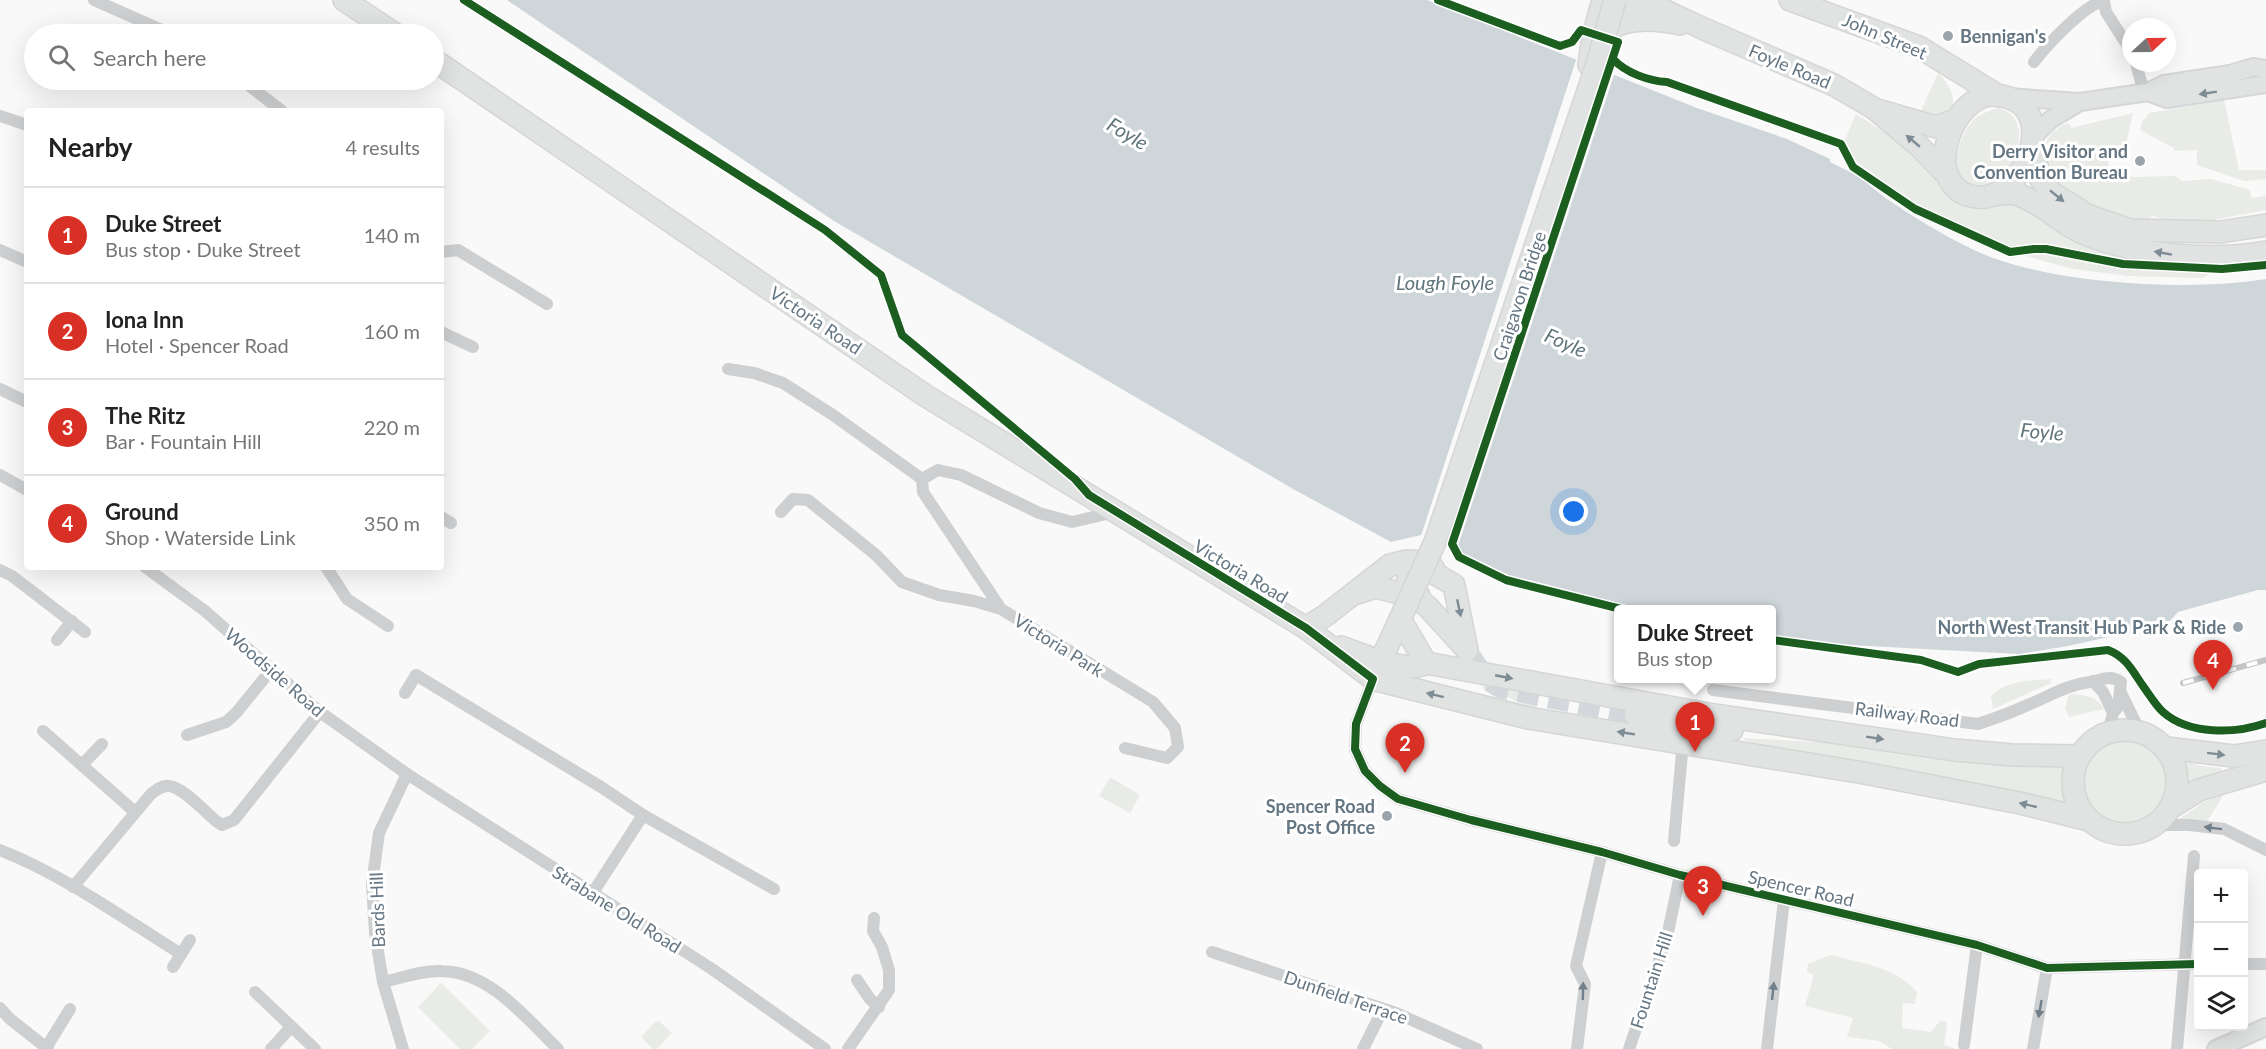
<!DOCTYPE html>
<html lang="en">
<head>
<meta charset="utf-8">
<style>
  :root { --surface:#fff; --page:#f2f2f2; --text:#222; --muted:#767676; --line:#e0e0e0; --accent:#d93025 }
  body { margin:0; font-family:Lato,sans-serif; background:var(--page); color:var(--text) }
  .controls { position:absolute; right:18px; bottom:18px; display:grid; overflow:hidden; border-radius:6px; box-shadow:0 6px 24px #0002 }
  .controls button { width:54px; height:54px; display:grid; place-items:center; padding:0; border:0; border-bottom:2px solid var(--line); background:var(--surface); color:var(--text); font:30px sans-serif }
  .compass { position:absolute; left:2122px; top:18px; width:54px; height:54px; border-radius:50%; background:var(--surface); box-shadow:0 6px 24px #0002; rotate:68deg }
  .you { position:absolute; left:1574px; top:512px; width:21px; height:21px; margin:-15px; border:4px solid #fff; border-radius:50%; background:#1a73e8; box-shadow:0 0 0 9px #1a73e833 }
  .badge { display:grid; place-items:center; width:39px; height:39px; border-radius:50%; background:var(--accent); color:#fff; font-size:20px; font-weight:700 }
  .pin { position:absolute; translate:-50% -50px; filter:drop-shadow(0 2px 3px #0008) }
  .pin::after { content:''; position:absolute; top:32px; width:21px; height:18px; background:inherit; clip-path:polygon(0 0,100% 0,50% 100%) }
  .popup { position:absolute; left:1614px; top:605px; width:162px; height:78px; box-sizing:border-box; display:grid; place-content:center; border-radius:6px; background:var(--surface); filter:drop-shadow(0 2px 4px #0005); font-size:20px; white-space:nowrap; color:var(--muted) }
  .popup b { font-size:22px; color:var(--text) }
  .popup::after { content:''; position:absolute; left:50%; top:100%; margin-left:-12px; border:12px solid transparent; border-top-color:var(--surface) }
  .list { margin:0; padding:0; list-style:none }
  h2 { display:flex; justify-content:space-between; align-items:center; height:78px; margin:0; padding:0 24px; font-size:26px }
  h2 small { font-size:20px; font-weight:400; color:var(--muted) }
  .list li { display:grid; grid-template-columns:39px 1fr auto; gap:18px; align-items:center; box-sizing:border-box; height:96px; padding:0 24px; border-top:2px solid var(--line) }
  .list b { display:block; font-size:22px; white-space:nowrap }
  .list p { margin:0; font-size:20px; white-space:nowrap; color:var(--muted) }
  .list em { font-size:20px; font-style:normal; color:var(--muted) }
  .icon { flex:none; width:33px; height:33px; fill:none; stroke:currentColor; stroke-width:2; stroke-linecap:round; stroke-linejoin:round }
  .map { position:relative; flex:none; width:2266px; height:1049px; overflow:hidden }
  .search { position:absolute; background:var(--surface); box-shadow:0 6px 24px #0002; left:24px; top:24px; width:420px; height:66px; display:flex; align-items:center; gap:15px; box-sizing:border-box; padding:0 21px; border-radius:33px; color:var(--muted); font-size:22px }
  .panel { position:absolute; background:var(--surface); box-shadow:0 6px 24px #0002; left:24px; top:108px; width:420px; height:462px; border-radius:6px }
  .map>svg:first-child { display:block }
  .green { fill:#e8ebe6 }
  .water { fill:#ced6d9 }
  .pier { fill:#f9f9f9 }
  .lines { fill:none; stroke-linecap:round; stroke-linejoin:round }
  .highway-tunnel { stroke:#d4d8dc; stroke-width:21; stroke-dasharray:21 10; stroke-linecap:butt }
  .secondary-casing { stroke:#d5d6d7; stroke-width:20 }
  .primary-casing { stroke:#d5d6d7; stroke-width:21 }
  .highway-casing { stroke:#d5d6d6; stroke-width:24 }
  .street { stroke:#cecfd0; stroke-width:12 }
  .secondary { stroke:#e1e2e2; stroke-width:16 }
  .primary { stroke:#e1e2e2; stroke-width:18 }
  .highway { stroke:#e1e2e2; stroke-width:21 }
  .rail-casing { stroke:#c3c5c6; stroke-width:6 }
  .rail { stroke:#fff; stroke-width:4; stroke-dasharray:11; stroke-linecap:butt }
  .highway-bridge-casing { stroke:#d5d6d6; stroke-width:24; stroke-linecap:butt }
  .highway-bridge { stroke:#e1e2e2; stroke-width:21 }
  .cycleway-casing { stroke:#fff; stroke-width:11 }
  .cycleway { stroke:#1b5e20; stroke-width:8 }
  .oneway { fill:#7e8c96 }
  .oneway2 { fill:#707f8b }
  .poi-dot { fill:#99a4ac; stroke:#fff; stroke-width:2 }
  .labels { text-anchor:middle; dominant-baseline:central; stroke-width:6; stroke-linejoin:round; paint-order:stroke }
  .street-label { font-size:18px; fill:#657683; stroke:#fff }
  .poi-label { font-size:18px; font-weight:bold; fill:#657683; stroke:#fff; text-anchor:end }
  .water-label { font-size:20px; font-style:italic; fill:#60757c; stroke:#fff }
</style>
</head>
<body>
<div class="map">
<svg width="2266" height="1049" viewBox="0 0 2266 1049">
  <rect width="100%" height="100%" fill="#f9f9f9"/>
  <g class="green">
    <path d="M1938 73C1949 83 1964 109 1942 117 1937 119 1929 117 1923 117L1921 111Z"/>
    <path d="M2224 100 2239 170H2266V179L2244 181 2197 165V150L2174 151V148L2140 130 2142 122 2149 113Z"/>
    <path d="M1997 108C2043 116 2008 196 1976 187 1945 179 1958 133 1976 118 1981 113 1991 111 1997 108Z"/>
    <path d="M2133 113 2126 144 2109 147 2108 170 2134 177 2175 176 2182 181 2211 179 2250 190 2251 198 2266 196V210L2213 220 2173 222 2153 216 2143 222 2113 218 2055 187 2040 151C2047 139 2054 127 2069 123L2071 128Z"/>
    <path d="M1856 114 1902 144 1952 197C1973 211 1991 208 2014 202L2211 265 2215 270 2203 278 2128 276 2073 269 2018 254 2016 249 2009 248 1917 206 1853 159 1844 142Z"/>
    <path d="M2051 679V683L1993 709 1991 696C2005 680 2031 681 2051 679Z"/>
    <path d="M1484 684 1538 691 1536 710 1499 693 1482 688Z"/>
    <path d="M2069 694C2084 695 2096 695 2104 709L2069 717 2065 708Z"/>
    <path d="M1743 738 1817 742 1932 755 2066 764 2061 787 2066 806C1961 777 1853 761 1746 741Z"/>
    <circle cx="2124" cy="782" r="42"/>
    <path d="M2186 762 2202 766 2221 768V777L2189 791V777Z"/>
    <path d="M1110 777 1140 795 1130 813 1099 796Z"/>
    <path d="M2224 794 2205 825 2178 820 2204 802Z"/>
    <path d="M1831 955C1863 964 1894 966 1917 992L1915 1004 1903 1003 1902 1028 1931 1032 1940 1021H1945L1947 1024 1944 1045 1956 1049H1892L1879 1041 1847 1037 1853 1018 1805 1006 1814 975 1807 972 1808 964Z"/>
    <path d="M441 983 490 1031 472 1049H460L418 1007Z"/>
    <path d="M659 1021 672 1033 658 1048 653 1049 641 1037 655 1022Z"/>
  </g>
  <path class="water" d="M507 0H1427L1697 108 1787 139 1830 159V162C1839 167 1850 171 1858 176 1868 183 1877 192 1887 199 1915 218 1943 235 1974 250 2045 284 2188 292 2266 279V590H2258L2178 612 2167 624 2068 646 2019 654 1772 641V610L1622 609 1513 581 1461 555 1455 546 1421 535 1391 542 1293 489 834 221Z"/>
  <path class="pier" d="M1577 57 1615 72 1456 552 1453 548 1420 539Z"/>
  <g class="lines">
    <path class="highway-tunnel" d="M1471 657 1485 678 1501 688 1635 715"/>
    <defs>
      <g id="secondary">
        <path d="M2148 92 2167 99 2266 84"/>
        <path d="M2008 97 2080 102 2148 92 2164 84 2230 74 2253 67 2266 69"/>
        <path d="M2034 136 2050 120 2080 102"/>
        <path d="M2216 1049 2266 1027"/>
      </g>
      <path id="primary" d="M1612 0 1658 18"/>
      <g id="highway">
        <path d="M344 0 395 34"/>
        <path d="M1642 0 1704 29 1834 85 1875 109 1919 146 1948 176"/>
        <path d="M1790 0 1919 47 1997 95"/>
        <path d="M1610 29C1630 17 1657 19 1680 24"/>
        <path d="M434 60 926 396 1306 628 1373 679 1528 718 1864 773 2020 803 2085 819"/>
        <path d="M1589 65 1593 36 1603 0"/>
        <path d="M1989 95C2069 95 2024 204 1976 197 1923 190 1945 104 1989 95Z"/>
        <path d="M1881 111 1936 127 1956 120"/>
        <path d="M2032 146 2040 178 2052 193 2087 215 2130 230 2220 232 2266 225"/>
        <path d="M1992 195C2001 194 2011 192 2019 195 2043 203 2064 227 2090 236 2145 256 2209 262 2266 252"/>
        <path d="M1408 577 1407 587 1414 597 1427 606 1467 650"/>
        <path d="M1357 593 1375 587 1414 597 1419 596"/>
        <path d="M1400 619 1426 663"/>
        <path d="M1306 628 1326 615 1390 565 1407 561 1424 562 1431 565 1437 575 1454 585 1467 650"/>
        <path d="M1341 647C1361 654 1407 675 1426 663L1708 714 1955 750 2013 755 2079 756"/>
        <path d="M1375 673 1402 615"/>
        <path d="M1635 715 1700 728 1732 730"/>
        <circle cx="2125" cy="782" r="52"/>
        <path d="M2166 748 2234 756 2266 751"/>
        <path d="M2170 808 2199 790 2266 770"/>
      </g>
    </defs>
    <use href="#secondary" class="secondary-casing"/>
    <use href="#primary" class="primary-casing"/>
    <use href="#highway" class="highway-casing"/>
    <g class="street">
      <path d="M94 0 171 34"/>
      <path d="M2104 1 2106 12 2131 51"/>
      <path d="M2034 62C2045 47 2086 3 2104 1"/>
      <path d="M2136 63 2141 82 2148 92"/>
      <path d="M242 80 282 111"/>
      <path d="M0 116 27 125"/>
      <path d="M0 250 27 262"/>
      <path d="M441 252 458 250 547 304"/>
      <path d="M441 332 473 347"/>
      <path d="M728 369 754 373 783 383 833 415 922 479 938 470 961 475 1039 513 1072 522 1115 512"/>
      <path d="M0 389 27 402"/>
      <path d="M0 475 27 490"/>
      <path d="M922 479 923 492 1001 609 1153 702 1175 728 1178 747 1167 758 1125 748"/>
      <path d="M781 512 793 499 808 500 876 555 902 582 939 595 974 601 1001 609"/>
      <path d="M441 517 451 523"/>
      <path d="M145 567 205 611 320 712 407 774 712 969 825 1049"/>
      <path d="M326 567 347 599 388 626"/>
      <path d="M0 570 12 576 85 632"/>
      <path d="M57 640 72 621"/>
      <path d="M1373 679 1356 724 1355 749 1365 771 1380 786 1398 799 1471 820 1602 852 1680 875 1977 945 2047 968 2198 964"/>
      <path d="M2093 681 2103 692 2113 713"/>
      <path d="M1713 690 1978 724C1996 718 2013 712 2030 704 2052 695 2066 685 2090 682 2102 680 2109 674 2121 682L2118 707 2113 713 2108 733"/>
      <path d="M405 693 416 675 601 787 643 815"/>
      <path d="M2121 693 2140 732"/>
      <path d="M43 731 135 812"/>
      <path d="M187 735 226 722 236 713 271 670"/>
      <path d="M82 765 102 744"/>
      <path d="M2154 825H2189L2224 829 2266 850"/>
      <path d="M1674 841 1683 742"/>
      <path d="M0 850C64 875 123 918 181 954"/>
      <path d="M73 887 151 794C156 790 162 785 169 786 183 787 205 812 216 821L222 825 234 820 320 712"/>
      <path d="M592 894 643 815 774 889"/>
      <path d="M1212 952 1396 1013 1477 1049"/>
      <path d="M2244 964H2266"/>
      <path d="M173 967 190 940"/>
      <path d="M857 980 870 999 879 1007"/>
      <path d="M383 982C402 978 423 970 442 971 490 972 526 1018 558 1049"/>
      <path d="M255 992 315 1049"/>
      <path d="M0 1008 10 1019 48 1049"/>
      <path d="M1964 1045 1977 945"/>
      <path d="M46 1048 70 1009"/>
      <path d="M271 1049 291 1027"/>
      <path d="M403 1049 383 982 375 933 372 884 379 833 407 774"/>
      <path d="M848 1049 889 990V970L882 947 873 931 874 918"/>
      <path d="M1363 1049 1383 1009"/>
      <path d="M1577 1049 1585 984 1576 966 1602 852"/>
      <path d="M1629 1049 1667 937 1680 875"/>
      <path d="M1767 1049 1784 900"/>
      <path d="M2033 1049 2047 968"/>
      <path d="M2177 1049 2194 856"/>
    </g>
    <use href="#secondary" class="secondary"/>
    <use href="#primary" class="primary"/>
    <use href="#highway" class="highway"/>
    <defs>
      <path id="rail" d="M2183 683 2266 660"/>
    </defs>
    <use href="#rail" class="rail-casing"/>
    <use href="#rail" class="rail"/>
    <defs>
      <path id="highway-bridge" d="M1402 615 1435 542 1597 64 1615 0"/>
    </defs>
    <use href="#highway-bridge" class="highway-bridge-casing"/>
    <use href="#highway-bridge" class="highway-bridge"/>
    <defs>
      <g id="cycleway">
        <path d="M464 0 825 230 881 275 902 335 1075 479 1089 495 1306 628 1373 679 1356 724 1355 749 1365 771 1380 786 1398 799 1471 820 1602 852 1680 875 1977 945 2047 968 2198 964"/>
        <path d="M1438 0 1560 46 1572 42 1581 30 1618 42 1452 544 1459 557 1506 580 1625 610"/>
        <path d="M1613 59C1626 73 1649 81 1667 82L1841 144 1853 167 1915 209 2010 252 2034 249H2046L2123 264 2222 269 2266 265"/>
        <path d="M1772 640 1921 660 1958 672 1979 664 2108 650C2126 657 2132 670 2143 686 2149 694 2155 705 2163 712 2189 735 2235 734 2266 723"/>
      </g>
    </defs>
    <use href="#cycleway" class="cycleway-casing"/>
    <use href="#cycleway" class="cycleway"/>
  </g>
  <defs><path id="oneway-solid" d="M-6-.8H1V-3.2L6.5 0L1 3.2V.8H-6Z" transform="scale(1.5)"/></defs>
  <g class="oneway">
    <use href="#oneway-solid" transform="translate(2208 93) rotate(171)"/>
    <use href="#oneway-solid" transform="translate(1913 141) rotate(-140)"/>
    <use href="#oneway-solid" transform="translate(2057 196) rotate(39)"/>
    <use href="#oneway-solid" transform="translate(2163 253) rotate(-170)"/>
    <use href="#oneway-solid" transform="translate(1459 608) rotate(78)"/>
    <use href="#oneway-solid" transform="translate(1504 677) rotate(11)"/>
    <use href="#oneway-solid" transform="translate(1435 695) rotate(-166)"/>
    <use href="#oneway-solid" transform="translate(1626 733) rotate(-171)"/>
    <use href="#oneway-solid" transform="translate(1875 738) rotate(9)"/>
    <use href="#oneway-solid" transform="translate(2216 754) rotate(7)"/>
    <use href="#oneway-solid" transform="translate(2028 805) rotate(-167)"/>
  </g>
  <g class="oneway2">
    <use href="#oneway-solid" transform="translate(2213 828) rotate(-173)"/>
    <use href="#oneway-solid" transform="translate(1583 991) rotate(-89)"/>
    <use href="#oneway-solid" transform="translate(1773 991) rotate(-84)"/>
    <use href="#oneway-solid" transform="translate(2040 1009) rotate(100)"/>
  </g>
  <g class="poi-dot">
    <circle cx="1948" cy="36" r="6"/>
    <circle cx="2140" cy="161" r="6"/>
    <circle cx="2238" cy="627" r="6"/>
    <circle cx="1387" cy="816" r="6"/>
  </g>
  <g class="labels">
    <g class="street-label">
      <text transform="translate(1885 36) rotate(23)">John Street</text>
      <text transform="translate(1790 66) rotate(23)">Foyle Road</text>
      <text transform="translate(1519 296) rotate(-72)">Craigavon Bridge</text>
      <text transform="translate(816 320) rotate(34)">Victoria Road</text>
      <text transform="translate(1241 571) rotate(31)">Victoria Road</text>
      <text transform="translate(1059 645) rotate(32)">Victoria Park</text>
      <text transform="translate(275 672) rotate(41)">Woodside Road</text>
      <text transform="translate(1907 714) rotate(7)">Railway Road</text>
      <text transform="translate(1801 888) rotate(13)">Spencer Road</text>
      <text transform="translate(617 909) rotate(32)">Strabane Old Road</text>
      <text transform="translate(377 910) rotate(-92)">Bards Hill</text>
      <text transform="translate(1651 980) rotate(-72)">Fountain Hill</text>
      <text transform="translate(1346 997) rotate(19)">Dunfield Terrace</text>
    </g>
    <g class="poi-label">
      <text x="1960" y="36" text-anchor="start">Bennigan's</text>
      <text x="2128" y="151">Derry Visitor and<tspan x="2128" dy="21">Convention Bureau</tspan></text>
      <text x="2226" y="627">North West Transit Hub Park &amp; Ride</text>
      <text x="1375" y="806">Spencer Road<tspan x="1375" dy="21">Post Office</tspan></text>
    </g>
    <g class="water-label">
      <text transform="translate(1128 133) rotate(31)">Foyle</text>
      <text x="1445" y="282">Lough Foyle</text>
      <text transform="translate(1566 342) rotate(24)">Foyle</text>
      <text transform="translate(2042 431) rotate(5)">Foyle</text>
    </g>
  </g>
</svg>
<div class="controls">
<button>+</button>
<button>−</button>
<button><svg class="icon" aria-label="layers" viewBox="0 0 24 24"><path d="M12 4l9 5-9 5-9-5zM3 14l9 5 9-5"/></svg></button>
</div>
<svg class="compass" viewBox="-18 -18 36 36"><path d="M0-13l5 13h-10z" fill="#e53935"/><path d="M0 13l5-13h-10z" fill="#767676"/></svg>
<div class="you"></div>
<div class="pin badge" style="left:1695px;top:752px">1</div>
<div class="popup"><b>Duke Street</b>Bus stop</div>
<div class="pin badge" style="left:1405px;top:773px">2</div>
<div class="pin badge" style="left:1703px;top:916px">3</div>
<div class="pin badge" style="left:2213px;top:690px">4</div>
<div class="search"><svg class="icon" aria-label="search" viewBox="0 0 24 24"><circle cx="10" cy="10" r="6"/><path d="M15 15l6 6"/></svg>Search here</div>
<section class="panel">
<h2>Nearby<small>4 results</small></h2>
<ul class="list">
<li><span class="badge">1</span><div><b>Duke Street</b><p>Bus stop · Duke Street</p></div><em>140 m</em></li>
<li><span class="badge">2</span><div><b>Iona Inn</b><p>Hotel · Spencer Road</p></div><em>160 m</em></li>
<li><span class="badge">3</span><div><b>The Ritz</b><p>Bar · Fountain Hill</p></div><em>220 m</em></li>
<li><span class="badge">4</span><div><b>Ground</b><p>Shop · Waterside Link</p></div><em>350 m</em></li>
</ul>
</section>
</div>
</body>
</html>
